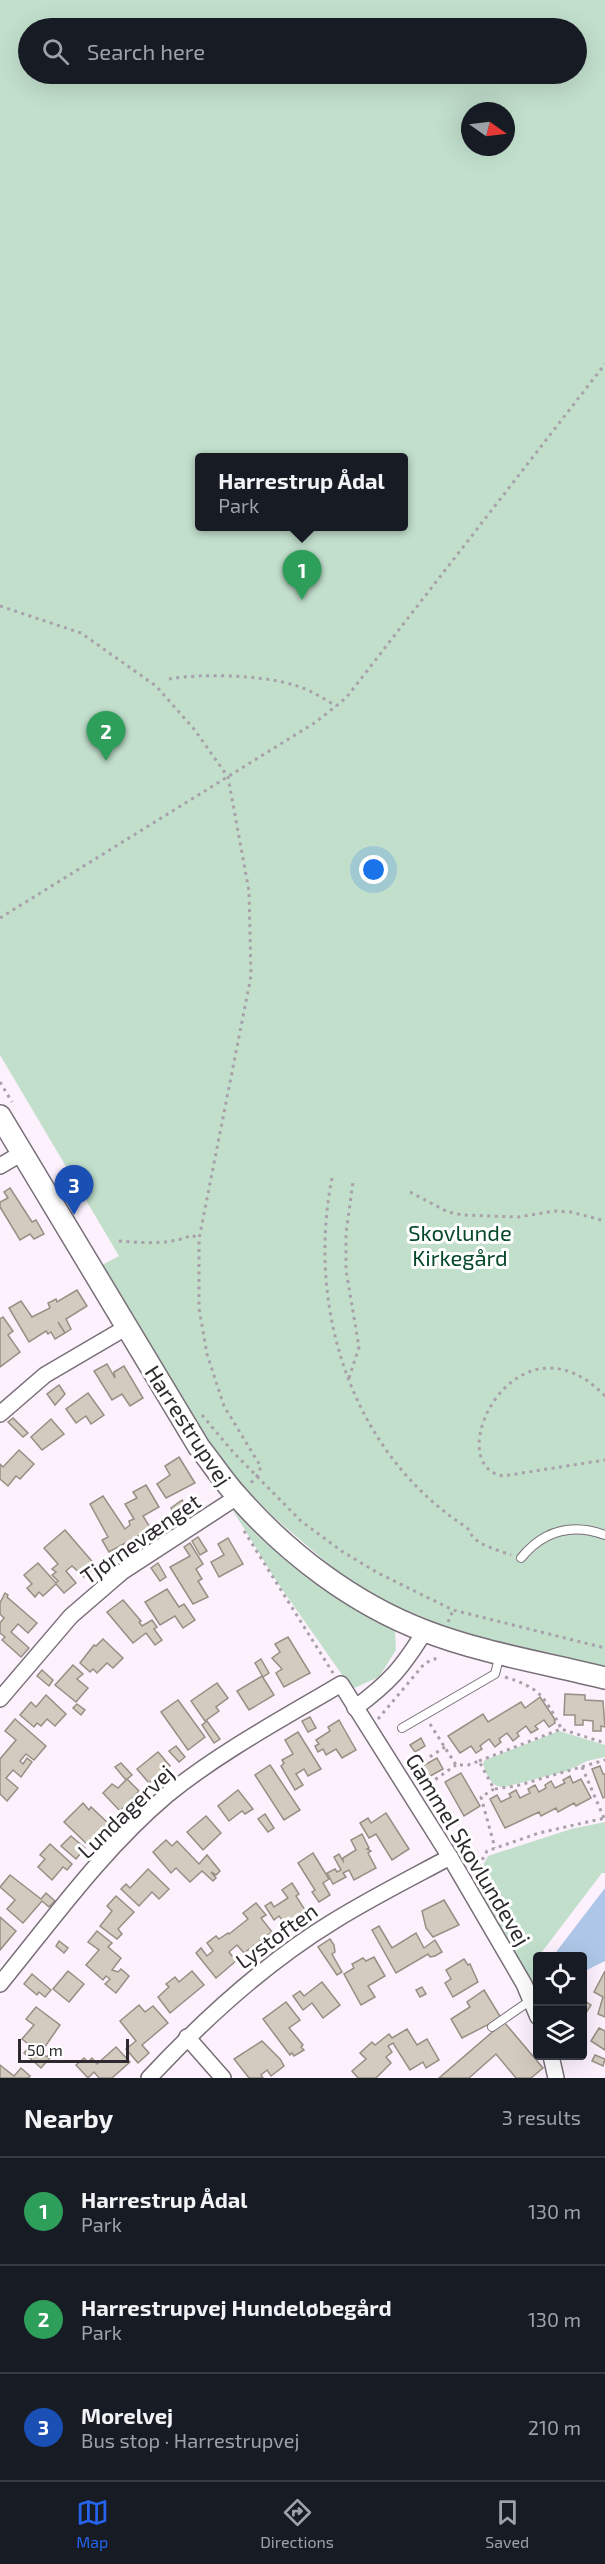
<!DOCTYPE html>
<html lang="en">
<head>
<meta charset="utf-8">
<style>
  :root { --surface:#171b24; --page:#242831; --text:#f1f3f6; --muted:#9ea1a6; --line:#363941; --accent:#2563eb }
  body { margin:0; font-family:"Exo 2",sans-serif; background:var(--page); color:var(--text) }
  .controls { position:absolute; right:18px; bottom:18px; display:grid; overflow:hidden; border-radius:6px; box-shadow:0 6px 24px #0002 }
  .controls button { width:54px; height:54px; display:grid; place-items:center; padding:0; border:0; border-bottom:2px solid var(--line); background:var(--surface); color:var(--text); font:30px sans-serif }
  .compass { position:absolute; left:461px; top:102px; width:54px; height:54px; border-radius:50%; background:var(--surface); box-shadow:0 6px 24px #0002; rotate:104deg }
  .scale { position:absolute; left:18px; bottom:15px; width:111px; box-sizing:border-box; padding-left:6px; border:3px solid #2d292e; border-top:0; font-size:16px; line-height:21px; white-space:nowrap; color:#2d292e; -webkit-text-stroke:4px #fff; paint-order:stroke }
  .you { position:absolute; left:374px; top:870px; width:21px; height:21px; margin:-15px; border:4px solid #fff; border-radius:50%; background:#1a73e8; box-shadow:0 0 0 9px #1a73e833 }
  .badge { display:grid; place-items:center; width:39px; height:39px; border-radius:50%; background:var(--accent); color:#fff; font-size:20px; font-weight:700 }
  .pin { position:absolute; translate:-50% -50px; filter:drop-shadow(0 2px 3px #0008) }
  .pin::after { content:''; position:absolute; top:32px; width:21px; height:18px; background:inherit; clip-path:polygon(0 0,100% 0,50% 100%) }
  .popup { position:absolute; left:195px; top:453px; width:213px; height:78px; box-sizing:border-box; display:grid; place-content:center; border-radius:6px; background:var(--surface); filter:drop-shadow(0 2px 4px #0005); font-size:20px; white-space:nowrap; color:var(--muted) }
  .popup b { font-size:22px; color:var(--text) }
  .popup::after { content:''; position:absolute; left:50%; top:100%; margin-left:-12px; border:12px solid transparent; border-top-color:var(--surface) }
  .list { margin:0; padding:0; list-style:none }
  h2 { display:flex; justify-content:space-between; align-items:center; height:78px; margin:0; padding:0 24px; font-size:26px }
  h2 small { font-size:20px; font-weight:400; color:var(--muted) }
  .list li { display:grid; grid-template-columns:39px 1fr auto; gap:18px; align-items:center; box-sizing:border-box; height:108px; padding:0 24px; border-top:2px solid var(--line) }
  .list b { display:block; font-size:22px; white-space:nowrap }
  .list p { margin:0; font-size:20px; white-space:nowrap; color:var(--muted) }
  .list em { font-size:20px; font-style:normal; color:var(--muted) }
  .icon { flex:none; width:33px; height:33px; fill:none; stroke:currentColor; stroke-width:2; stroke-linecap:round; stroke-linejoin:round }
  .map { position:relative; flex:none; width:605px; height:2078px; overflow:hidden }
  .search { position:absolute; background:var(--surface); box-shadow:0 6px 24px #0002; left:18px; right:18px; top:18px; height:66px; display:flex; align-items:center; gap:15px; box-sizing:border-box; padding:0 21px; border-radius:33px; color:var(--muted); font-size:22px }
  .sheet { height:402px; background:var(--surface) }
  nav { display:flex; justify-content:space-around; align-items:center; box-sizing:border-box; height:84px; border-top:2px solid var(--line); background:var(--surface); font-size:16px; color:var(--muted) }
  nav a { display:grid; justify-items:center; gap:3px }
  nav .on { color:var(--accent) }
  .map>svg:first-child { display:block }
  .green { fill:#c2dfcc; fill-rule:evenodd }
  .water { fill:#aec6e7 }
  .building { fill:#d4cbc0; stroke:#978f84; stroke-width:1.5 }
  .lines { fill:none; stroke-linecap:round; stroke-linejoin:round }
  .lane-casing { stroke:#796f79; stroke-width:10 }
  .street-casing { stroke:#796f79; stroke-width:18 }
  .secondary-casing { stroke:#796f79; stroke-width:24 }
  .path { stroke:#a9a1a9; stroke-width:3; stroke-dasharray:3 4.5; stroke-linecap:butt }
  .lane { stroke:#fff; stroke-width:8 }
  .street { stroke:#fff; stroke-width:15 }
  .secondary { stroke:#fff; stroke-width:21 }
  .labels { text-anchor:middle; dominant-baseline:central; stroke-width:6; stroke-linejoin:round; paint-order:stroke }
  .park-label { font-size:22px; fill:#044829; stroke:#fff }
  .street-label { font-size:22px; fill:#2d292e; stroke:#fff }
</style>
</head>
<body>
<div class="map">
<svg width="605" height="2078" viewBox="0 0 605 2078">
  <rect width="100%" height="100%" fill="#fcf1fc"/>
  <g class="green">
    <path d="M0 0H605V1670L455 1632 397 1610 354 1586 249 1496 206 1441 102 1265 119 1256 0 1055ZM28 28H576V74H28ZM470 111H506V147H470ZM200 458H404V526H200Z"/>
    <path d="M232 1509 301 1567 395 1628 396 1650 379 1677 352 1689 277 1582Z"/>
    <path d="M559 1731 605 1745V1757L587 1761 567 1771 504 1787C491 1788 486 1774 483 1763L485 1760Z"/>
    <path d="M605 1822V1873H602L535 1961 537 1963V1990L484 1906 475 1880 488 1856 571 1829Z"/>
  </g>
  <path class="water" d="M605 1888V1961L583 1972 582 1956H553Z"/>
  <g class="building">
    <path d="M10 1188 32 1222 36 1220 44 1234 34 1239 30 1234 20 1240 0 1207V1202L8 1198 4 1192Z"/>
    <path d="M77 1290 87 1306 66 1319 71 1329 65 1333 58 1322 65 1333 55 1339 51 1332 48 1334 46 1331 29 1342 9 1308 21 1301 32 1317 50 1308 48 1303 56 1299 57 1302Z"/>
    <path d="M3 1317 13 1331 8 1335 20 1352 0 1367V1319Z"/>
    <path d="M107 1364 115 1378 114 1372 124 1366 143 1398 130 1406 122 1394 112 1400 94 1371Z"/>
    <path d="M59 1385 65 1394 55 1405 47 1394Z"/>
    <path d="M88 1393 104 1415 91 1424 86 1416 76 1423 66 1409Z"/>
    <path d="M13 1418 28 1433 23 1437 8 1422Z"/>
    <path d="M51 1419 64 1434 42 1450 31 1437Z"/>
    <path d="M19 1450 34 1464 20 1479 16 1476 8 1486 0 1479V1464L3 1467Z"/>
    <path d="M179 1457 195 1483 166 1498 157 1484 170 1475 165 1466Z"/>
    <path d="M146 1485 159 1507 143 1516 151 1529 109 1552 102 1540 108 1537 90 1504 103 1496 125 1529 130 1525 129 1521 134 1519 125 1504 137 1498 133 1492Z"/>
    <path d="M182 1500 189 1512 177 1519 171 1508Z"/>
    <path d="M65 1530 96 1566 84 1577 72 1566 66 1571 76 1583 64 1593 56 1584 43 1596 39 1592 35 1597 27 1588 32 1584 24 1575 38 1563 56 1583 58 1581 52 1575 56 1572 52 1569 58 1564 44 1548Z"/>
    <path d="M198 1537 207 1551 200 1555 192 1541Z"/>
    <path d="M228 1538 243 1564 219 1577 211 1562 224 1555 218 1544Z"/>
    <path d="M190 1543 203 1564 196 1569 202 1579 198 1581 208 1597 193 1604 170 1567 190 1556 184 1547Z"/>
    <path d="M158 1563 166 1577 160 1581 151 1568Z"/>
    <path d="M167 1589 179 1607 184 1604 195 1620 183 1628 175 1616 160 1625 145 1602Z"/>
    <path d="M5 1593 8 1595 7 1597 37 1623 28 1633 18 1624 11 1632 29 1648 21 1657 2 1640 5 1637 0 1633V1623L4 1618 0 1614V1603Z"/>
    <path d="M123 1600 141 1621 139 1622 142 1626 152 1620 157 1627 154 1629 162 1640 155 1645 146 1633 133 1643 107 1612Z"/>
    <path d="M288 1637 310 1673 284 1687 276 1673 282 1669 272 1658 280 1652 275 1644Z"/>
    <path d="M103 1639 123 1658 113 1668 107 1663 97 1673 93 1669 90 1672 80 1663 94 1645 96 1646Z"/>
    <path d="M261 1659 269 1673 263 1677 255 1663Z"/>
    <path d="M73 1665 83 1674 77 1679 88 1688 76 1702 55 1685Z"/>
    <path d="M42 1670 53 1680 49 1686 37 1676Z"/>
    <path d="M262 1676 274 1695 249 1710 237 1691Z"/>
    <path d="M217 1683 228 1698 216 1707 219 1711 205 1721 191 1701Z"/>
    <path d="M565 1694 585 1695V1700L603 1701 605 1727 601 1726V1731H593V1721L583 1720V1725H575V1715H564Z"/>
    <path d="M46 1695 66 1714 55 1726 47 1719 41 1726 37 1723 34 1727 20 1715 31 1702 36 1707Z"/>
    <path d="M540 1697 554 1718 555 1723 549 1727 544 1720 535 1726 538 1729 531 1733 526 1726 517 1733 519 1736 513 1741 507 1733 499 1739 501 1742 495 1747 489 1739 480 1746 482 1749 476 1753 471 1746 460 1753 448 1736 483 1714 488 1722 521 1702 525 1708Z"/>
    <path d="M178 1700 205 1737 188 1750 161 1712Z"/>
    <path d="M77 1704 85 1710 81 1715 73 1708Z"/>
    <path d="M310 1717 316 1728 308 1732 302 1721Z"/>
    <path d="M15 1719 46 1746 34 1760 26 1754 20 1761 23 1764 27 1758 32 1762 21 1777 13 1770 6 1778 18 1788 7 1801 0 1794V1759L16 1740 5 1731Z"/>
    <path d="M339 1720 356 1750 342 1758 336 1749 326 1755 323 1749 318 1752 315 1746 319 1744 316 1740 330 1731 328 1727Z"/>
    <path d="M207 1721 220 1739 214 1743 202 1725Z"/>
    <path d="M298 1732 321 1769 308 1776 304 1769 296 1774 303 1785 295 1790 281 1766 284 1763 282 1760 293 1754 285 1740Z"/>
    <path d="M421 1738 425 1746 415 1752 410 1745Z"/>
    <path d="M176 1746 185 1757 179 1762 169 1751Z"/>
    <path d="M158 1752 170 1766 149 1783 137 1769Z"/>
    <path d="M437 1758 443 1769 425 1779 419 1768Z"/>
    <path d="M121 1763 132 1775 126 1780 115 1767Z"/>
    <path d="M270 1765 300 1810 284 1820 255 1775Z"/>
    <path d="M600 1766 603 1774H605V1797L603 1798 592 1769Z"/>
    <path d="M461 1773 480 1806 464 1816 445 1782Z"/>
    <path d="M570 1776 573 1783 581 1779 591 1798 576 1806 574 1803 558 1812 556 1808 541 1816 539 1812 505 1828 490 1799 497 1795 501 1802 511 1797 509 1794 516 1790 520 1798 530 1793 528 1789 535 1785 539 1792 546 1788 545 1785 551 1781 555 1788 565 1783 563 1780Z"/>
    <path d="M127 1779 139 1791 120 1811 103 1793 112 1784 118 1788Z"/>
    <path d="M238 1790 253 1809 245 1814 242 1811 229 1821 218 1806Z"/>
    <path d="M83 1803 89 1810 91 1807 109 1824 89 1846 64 1822Z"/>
    <path d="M386 1813 409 1849 392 1860 376 1834 369 1838 360 1823 368 1818 371 1823Z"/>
    <path d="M265 1814 274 1828 268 1832 258 1819Z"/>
    <path d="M206 1816 221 1833 203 1850 187 1832Z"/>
    <path d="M362 1834 369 1848 367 1849 371 1851 368 1853 376 1868 354 1880 349 1870 343 1873 346 1877 333 1884 327 1873 335 1869 337 1872 341 1870 334 1857 339 1854 343 1861V1858L356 1850 351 1840Z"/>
    <path d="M71 1836 85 1848 76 1859 61 1846Z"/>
    <path d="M166 1840 172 1846 177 1841 199 1864 207 1855 220 1871 216 1875 211 1872 216 1878 213 1881 202 1871 190 1882 176 1868 171 1873 153 1852Z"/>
    <path d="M50 1844 72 1864 67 1870 63 1867 52 1880 38 1867 45 1859 40 1855Z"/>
    <path d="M313 1853 329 1879 323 1883 330 1895 319 1902 312 1892 315 1890 298 1863Z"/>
    <path d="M148 1869 169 1889 159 1899 152 1892 139 1906 121 1889 126 1884 130 1888Z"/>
    <path d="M10 1875 41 1899 46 1893 55 1901 49 1907 42 1901 23 1923 7 1909 15 1900 0 1887Z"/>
    <path d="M292 1883 299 1894 296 1896 305 1910 285 1924 279 1916 274 1920 265 1906 271 1902 274 1907 288 1898 282 1890Z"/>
    <path d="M116 1896 134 1912 118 1929 122 1934 117 1939 100 1926 112 1911 107 1906Z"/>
    <path d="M444 1900 459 1925 433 1937 426 1928 422 1911Z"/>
    <path d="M256 1903 266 1915 261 1918 272 1932 244 1953 237 1945 229 1952 236 1961 216 1978 196 1953 201 1948 207 1956 213 1951 207 1943 216 1936 219 1939 228 1933 229 1934 248 1919 243 1913Z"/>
    <path d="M0 1917 16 1931 0 1950Z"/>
    <path d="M379 1926 392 1948 416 1933 424 1948 435 1940 442 1952 435 1956 430 1957 428 1954 396 1973 372 1930Z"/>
    <path d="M97 1931 112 1943 108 1947 121 1958 112 1970 118 1972 121 1969 129 1976 116 1993 105 1984 110 1979 106 1976 103 1980 86 1965 99 1950 88 1942Z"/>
    <path d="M330 1939 334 1945 335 1952 332 1954 342 1972 337 1975 318 1947Z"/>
    <path d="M59 1941 68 1948 64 1953 56 1946Z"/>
    <path d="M374 1957 385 1976 368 1986 375 1997 361 2005 344 1974 354 1968 352 1964 363 1958 366 1961Z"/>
    <path d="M464 1959 468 1965 470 1964 478 1982 453 1997 445 1983 451 1979 446 1970Z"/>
    <path d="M68 1971 84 1984 69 2002 53 1989Z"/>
    <path d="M192 1971 204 1985 170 2013 158 1997 169 1987 166 1984 175 1977 179 1982Z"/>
    <path d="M605 1971V2017L598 2014 603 1997 594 1992Z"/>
    <path d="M32 1974 51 1990 45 1997 39 1992 37 1995 24 1984Z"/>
    <path d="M322 1982 340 2005 323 2018 312 2003 303 2010 293 1996 300 1991 304 1996Z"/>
    <path d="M422 1987 426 1994 420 1997 416 1990Z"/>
    <path d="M484 1990 501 2018 462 2038 451 2019 470 2007 467 2002Z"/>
    <path d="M585 2001 591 2005 584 2016 582 2005Z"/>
    <path d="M286 2002 300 2020 289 2028 303 2045 301 2047 304 2050 294 2056 292 2053 290 2055 263 2019Z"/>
    <path d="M139 2005 145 2012 153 2006 168 2023 142 2045 149 2053 138 2063 126 2049 136 2041 120 2021Z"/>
    <path d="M36 2007 60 2025 40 2054 22 2039 34 2025 26 2019Z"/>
    <path d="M504 2022 543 2068 531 2078H516L496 2054 469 2078H439Z"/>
    <path d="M599 2028 605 2031V2050L591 2041Z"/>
    <path d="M407 2029 417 2045 427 2039 439 2060 426 2068 423 2062 410 2070 393 2043 388 2046 392 2052 386 2057 391 2063 376 2078H358L352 2071 366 2059 360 2053 372 2042 375 2045 389 2034 392 2038Z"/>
    <path d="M262 2041 280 2059 284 2066 271 2076 267 2070 261 2075 263 2078H249L234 2059Z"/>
    <path d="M116 2047 130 2062 112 2078H99L94 2072 88 2078 76 2065 84 2058 88 2062 92 2058 97 2064Z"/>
    <path d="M28 2048 36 2055 43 2054 47 2057 54 2048 56 2051 41 2068 24 2053Z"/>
    <path d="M595 2055 605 2059 603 2066 592 2061Z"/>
    <path d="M0 2065 14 2076 21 2068 30 2076 29 2078H0Z"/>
  </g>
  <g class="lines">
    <defs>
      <g id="lane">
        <path d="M521 1558C544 1530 572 1523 605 1535"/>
        <path d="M402 1728 495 1674 500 1654"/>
        <path d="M492 2027 531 2000"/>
      </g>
      <g id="street">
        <path d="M0 1166 22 1153"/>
        <path d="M0 1414 45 1375 127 1327"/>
        <path d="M0 1699 71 1616 122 1572 237 1497"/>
        <path d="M355 1708C390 1682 402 1668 425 1631"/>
        <path d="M0 1984C53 1919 103 1849 167 1795 220 1752 282 1719 341 1684L450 1857 524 1984 538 2017"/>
        <path d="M187 2037 223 2078"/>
        <path d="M551 2056 556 2078"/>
        <path d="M149 2078C204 2019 265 1963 334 1921 371 1898 411 1878 450 1857"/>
      </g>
      <path id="secondary" d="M0 1116 199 1447C212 1463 224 1482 238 1497 288 1554 354 1604 425 1631 482 1653 545 1663 605 1678"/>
    </defs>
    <use href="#lane" class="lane-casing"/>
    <use href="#street" class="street-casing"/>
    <use href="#secondary" class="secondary-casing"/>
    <g class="path">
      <path d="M0 606 81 633 156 686 194 729 228 777 249 891 251 976 199 1239V1308L207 1354 224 1406 261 1467 257 1476 250 1484"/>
      <path d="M169 679C203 673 261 675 294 685 309 689 323 698 336 706"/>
      <path d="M0 918 316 722 346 698 605 364"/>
      <path d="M0 1082 12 1102"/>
      <path d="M332 1178C306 1309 352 1453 466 1527 470 1530 470 1534 474 1538 482 1546 500 1551 511 1555"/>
      <path d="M410 1192 448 1212 463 1215 518 1217 554 1211 571 1212 605 1221"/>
      <path d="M119 1241C143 1243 170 1245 192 1235L199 1239"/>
      <path d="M349 1378 359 1347 346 1270V1233L353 1182"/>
      <path d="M605 1396C517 1305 438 1464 503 1476L605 1460"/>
      <path d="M202 1415 233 1452 301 1521 343 1552 378 1573 453 1610 605 1648"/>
      <path d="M244 1531 333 1673"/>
      <path d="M448 1622 453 1610"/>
      <path d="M505 1677C540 1688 544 1696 561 1728"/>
      <path d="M378 1719 425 1663 435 1659 437 1654"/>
      <path d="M430 1724 456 1765H468L479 1761 494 1789 516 1786 605 1760"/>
      <path d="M479 1761 561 1729 605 1743"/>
      <path d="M582 1767 604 1818"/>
      <path d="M411 1769 445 1747"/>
      <path d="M423 1788 456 1765"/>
      <path d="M494 1789 481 1797 495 1848"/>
      <path d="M475 1873 487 1851 539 1833 605 1818"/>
    </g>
    <use href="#lane" class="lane"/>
    <use href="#street" class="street"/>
    <use href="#secondary" class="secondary"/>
  </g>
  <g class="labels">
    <g class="park-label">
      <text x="460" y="1232">Skovlunde<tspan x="460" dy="25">Kirkegård</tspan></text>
    </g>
    <g class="street-label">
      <text transform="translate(189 1425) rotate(57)">Harrestrupvej</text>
      <text transform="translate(140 1538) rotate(-35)">Tjørnevænget</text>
      <text transform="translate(125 1811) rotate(-44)">Lundagervej</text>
      <text transform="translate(469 1849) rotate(59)">Gammel Skovlundevej</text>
      <text transform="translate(276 1935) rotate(-36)">Lystoften</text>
    </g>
  </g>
</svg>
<div class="controls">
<button><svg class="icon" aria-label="locate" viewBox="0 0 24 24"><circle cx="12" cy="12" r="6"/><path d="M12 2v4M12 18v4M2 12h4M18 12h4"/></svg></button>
<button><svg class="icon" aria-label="layers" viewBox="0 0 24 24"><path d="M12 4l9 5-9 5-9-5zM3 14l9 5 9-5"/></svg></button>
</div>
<svg class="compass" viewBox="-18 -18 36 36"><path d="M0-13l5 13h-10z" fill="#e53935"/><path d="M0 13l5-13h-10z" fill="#9ea1a6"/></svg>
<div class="scale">50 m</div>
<div class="you"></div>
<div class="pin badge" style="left:302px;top:600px;background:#2e9e5b">1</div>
<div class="popup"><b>Harrestrup Ådal</b>Park</div>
<div class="pin badge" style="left:106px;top:761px;background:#2e9e5b">2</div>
<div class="pin badge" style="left:74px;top:1215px;background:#1a4fb4">3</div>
<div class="search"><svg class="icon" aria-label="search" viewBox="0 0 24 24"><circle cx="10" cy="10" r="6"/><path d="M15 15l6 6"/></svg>Search here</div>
</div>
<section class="sheet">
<h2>Nearby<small>3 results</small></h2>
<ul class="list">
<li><span class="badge" style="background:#2e9e5b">1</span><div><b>Harrestrup Ådal</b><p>Park</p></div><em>130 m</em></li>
<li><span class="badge" style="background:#2e9e5b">2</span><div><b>Harrestrupvej Hundeløbegård</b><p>Park</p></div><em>130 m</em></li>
<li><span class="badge" style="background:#1a4fb4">3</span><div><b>Morelvej</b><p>Bus stop · Harrestrupvej</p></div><em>210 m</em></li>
</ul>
</section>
<nav>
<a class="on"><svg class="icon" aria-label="map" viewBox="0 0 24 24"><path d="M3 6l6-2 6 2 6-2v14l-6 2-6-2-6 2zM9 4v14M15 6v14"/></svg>Map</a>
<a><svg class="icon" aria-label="directions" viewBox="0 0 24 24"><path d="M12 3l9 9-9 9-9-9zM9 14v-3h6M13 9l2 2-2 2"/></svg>Directions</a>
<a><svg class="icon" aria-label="saved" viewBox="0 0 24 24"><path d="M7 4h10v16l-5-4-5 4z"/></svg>Saved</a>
</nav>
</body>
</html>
